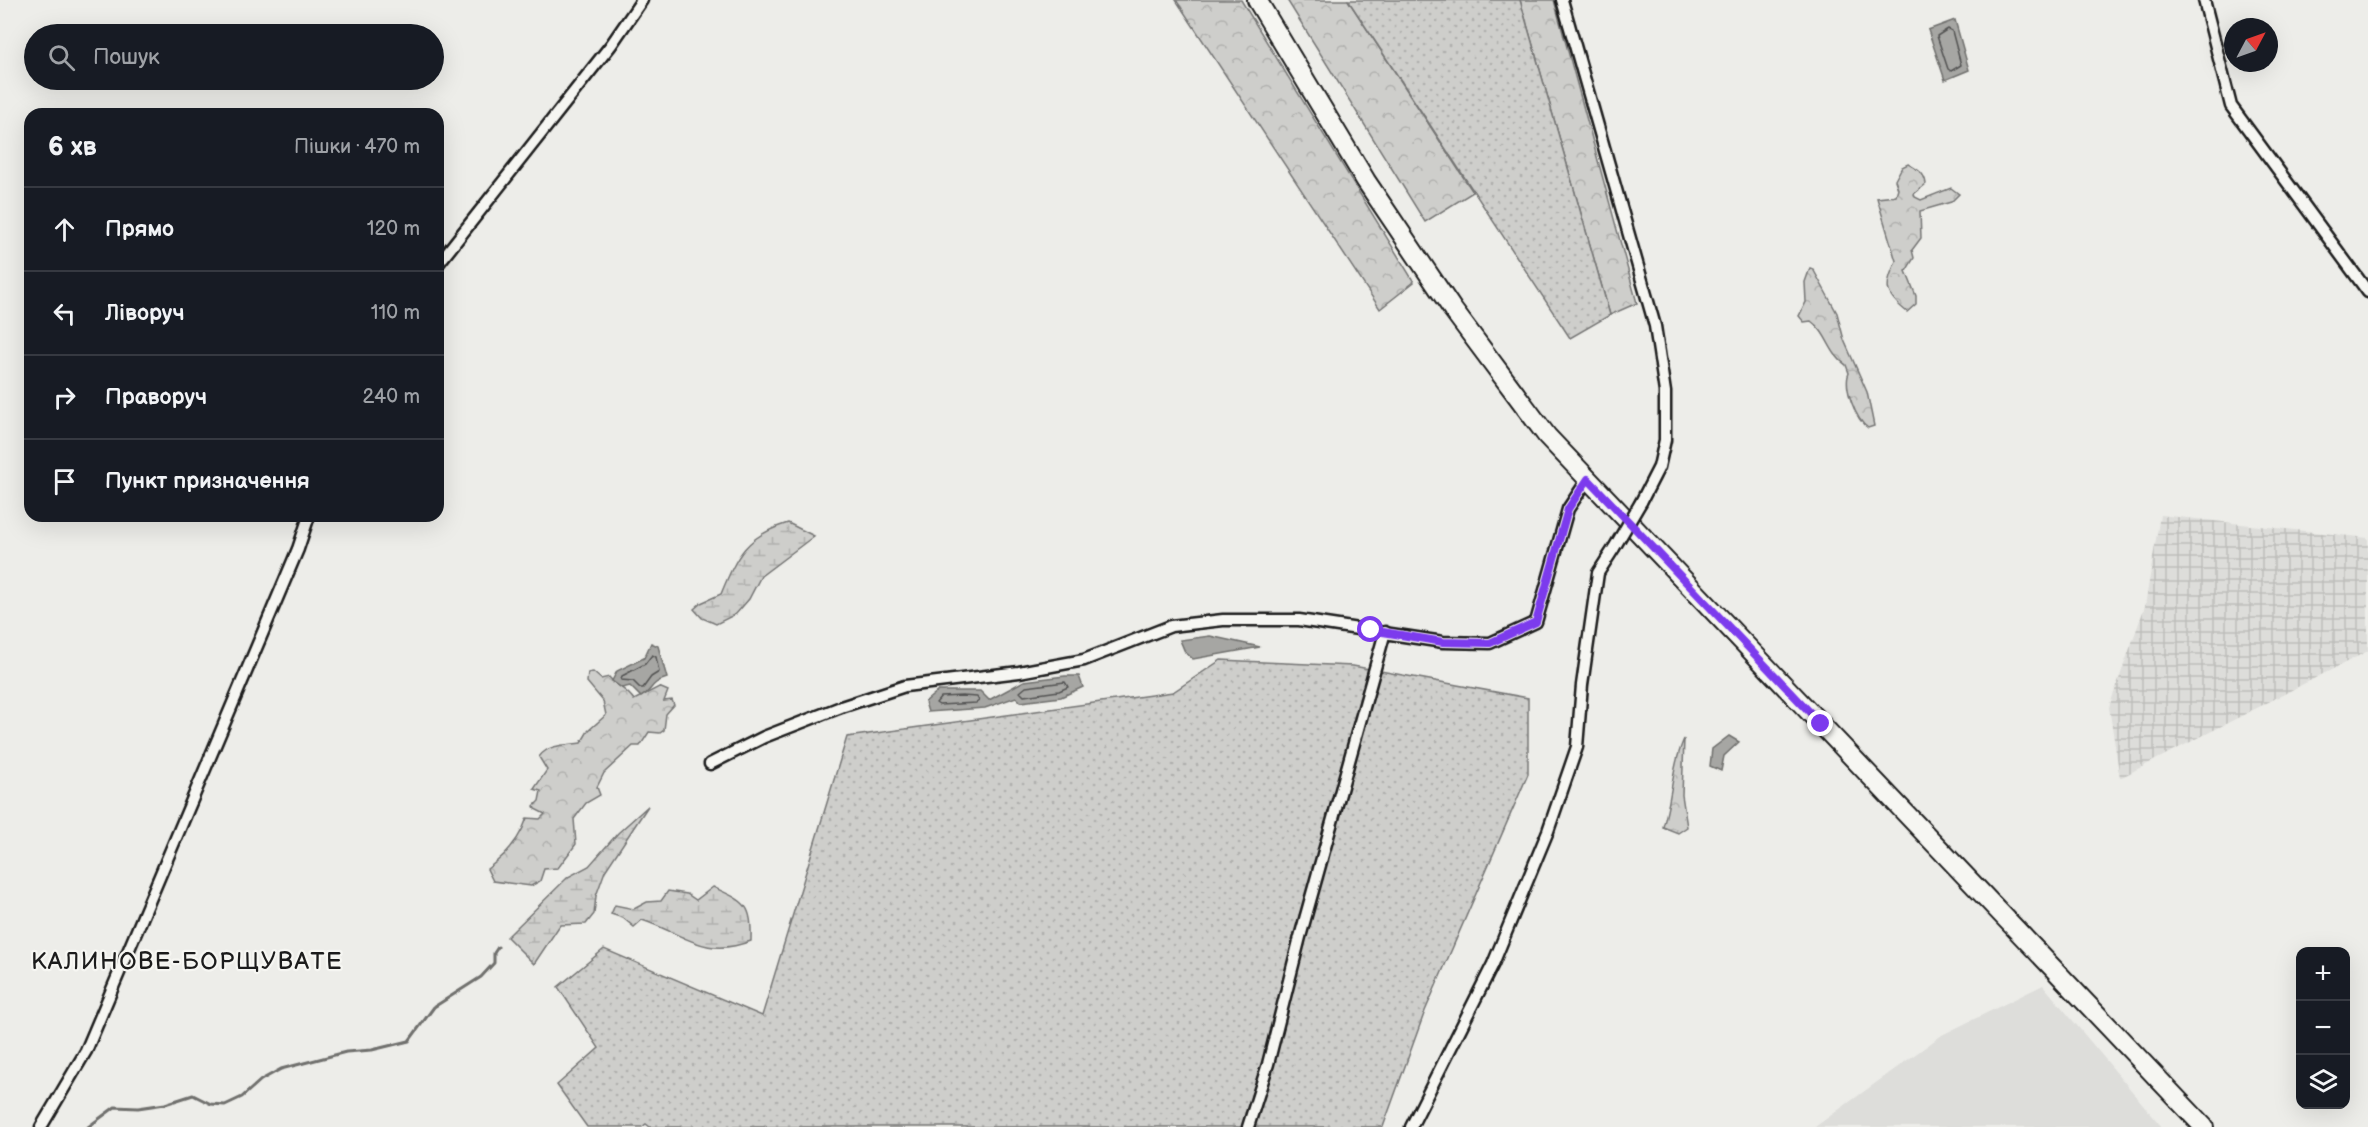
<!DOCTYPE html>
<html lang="uk">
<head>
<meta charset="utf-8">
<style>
  :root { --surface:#171b24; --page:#242831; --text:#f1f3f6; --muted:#9ea1a6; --line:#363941 }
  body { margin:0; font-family:"Balsamiq Sans",sans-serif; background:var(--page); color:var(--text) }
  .controls { position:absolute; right:18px; bottom:18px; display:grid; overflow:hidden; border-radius:12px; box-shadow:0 6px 24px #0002 }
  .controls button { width:54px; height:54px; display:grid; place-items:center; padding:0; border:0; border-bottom:2px solid var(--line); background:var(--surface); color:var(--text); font:30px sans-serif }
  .compass { position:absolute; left:2224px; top:18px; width:54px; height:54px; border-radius:50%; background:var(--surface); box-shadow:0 6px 24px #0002; rotate:49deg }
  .stop { position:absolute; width:18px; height:18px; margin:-14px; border:4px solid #7c3aed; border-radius:50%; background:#fff }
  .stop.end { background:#7c3aed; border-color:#fff; box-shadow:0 2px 6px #0008 }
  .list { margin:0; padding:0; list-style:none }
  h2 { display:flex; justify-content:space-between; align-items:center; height:78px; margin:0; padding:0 24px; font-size:26px }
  h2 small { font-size:20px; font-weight:400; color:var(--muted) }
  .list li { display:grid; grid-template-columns:39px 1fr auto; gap:18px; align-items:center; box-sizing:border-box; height:84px; padding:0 24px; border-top:2px solid var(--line) }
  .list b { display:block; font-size:22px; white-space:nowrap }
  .list em { font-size:20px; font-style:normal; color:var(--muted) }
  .icon { flex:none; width:33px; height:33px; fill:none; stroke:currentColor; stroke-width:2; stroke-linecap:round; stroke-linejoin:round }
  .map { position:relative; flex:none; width:2368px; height:1127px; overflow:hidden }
  .search { position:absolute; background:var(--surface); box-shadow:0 6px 24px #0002; left:24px; top:24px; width:420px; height:66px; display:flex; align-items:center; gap:15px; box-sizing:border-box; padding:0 21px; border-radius:33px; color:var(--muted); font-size:22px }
  .panel { position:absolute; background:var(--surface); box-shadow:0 6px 24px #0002; left:24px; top:108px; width:420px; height:414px; border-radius:18px }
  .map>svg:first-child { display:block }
  .built { fill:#ddddda }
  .industrial { fill:url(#industrial-grid) }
  .forest { fill:url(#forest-crowns); stroke:#757574; stroke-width:1.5 }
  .wetland { fill:url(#wetland-marsh); stroke:#757574; stroke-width:1.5 }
  .garden { fill:url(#garden-dots); stroke:#757574; stroke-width:1.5 }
  .water { fill:#a6a6a3; stroke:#6f6f6d; stroke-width:1.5 }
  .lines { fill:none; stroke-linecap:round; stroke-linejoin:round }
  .shore { stroke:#535352; stroke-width:1.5 }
  .stream { stroke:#6f6f6d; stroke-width:3 }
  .minor-casing { stroke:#1c1c1c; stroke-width:15 }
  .primary-casing { stroke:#1c1c1c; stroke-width:22 }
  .minor { stroke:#f6f6f2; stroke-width:10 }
  .primary { stroke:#f6f6f2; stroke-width:18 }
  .minor-bridge-casing { stroke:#1c1c1c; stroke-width:15; stroke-linecap:butt }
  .minor-bridge { stroke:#f6f6f2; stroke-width:10 }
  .route { stroke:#7c3aed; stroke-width:8 }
  .labels { text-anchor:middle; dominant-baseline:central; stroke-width:4.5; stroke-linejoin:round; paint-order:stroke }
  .quarter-label { font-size:24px; letter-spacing:1.5px; fill:#1c1c1c; stroke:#f6f6f2 }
</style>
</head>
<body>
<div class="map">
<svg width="2368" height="1127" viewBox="0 0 2368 1127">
  <defs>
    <pattern id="industrial-grid" width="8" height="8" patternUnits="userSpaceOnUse" patternTransform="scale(1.5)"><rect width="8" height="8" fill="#ddddda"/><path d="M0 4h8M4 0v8" fill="none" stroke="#bdbdba"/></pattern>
    <pattern id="forest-crowns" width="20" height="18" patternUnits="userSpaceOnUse" patternTransform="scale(1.5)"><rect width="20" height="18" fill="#cececb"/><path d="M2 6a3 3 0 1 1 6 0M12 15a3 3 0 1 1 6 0" fill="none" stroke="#b0b0ae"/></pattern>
    <pattern id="wetland-marsh" width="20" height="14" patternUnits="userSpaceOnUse" patternTransform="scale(1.5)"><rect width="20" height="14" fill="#cececb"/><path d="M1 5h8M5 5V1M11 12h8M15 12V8" fill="none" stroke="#b0b0ae"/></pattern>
    <pattern id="garden-dots" width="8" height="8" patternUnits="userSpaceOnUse" patternTransform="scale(1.5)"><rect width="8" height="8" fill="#cececb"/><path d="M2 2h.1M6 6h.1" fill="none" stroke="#b0b0ae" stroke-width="1.8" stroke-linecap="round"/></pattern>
  </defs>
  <rect width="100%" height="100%" fill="#edede9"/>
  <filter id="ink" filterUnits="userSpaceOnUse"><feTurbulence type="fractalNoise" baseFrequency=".0167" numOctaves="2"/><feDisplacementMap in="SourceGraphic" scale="12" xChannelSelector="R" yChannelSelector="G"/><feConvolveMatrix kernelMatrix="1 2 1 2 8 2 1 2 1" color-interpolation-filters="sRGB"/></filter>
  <g filter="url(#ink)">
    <path class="built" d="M2043 985 2162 1127H1815L1942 1035Z"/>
    <path class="industrial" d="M2160 515 2368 538V651L2120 778 2109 707 2145 606Z"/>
    <g class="forest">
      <path d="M1176 0H1241L1414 282 1380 309Z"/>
      <path d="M1287 0H1348L1473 192 1425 222Z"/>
      <path d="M1520 0H1554L1637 303 1610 315Z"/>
      <path d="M1908 164C1917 169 1925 173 1926 184L1914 194 1915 197 1921 200 1951 188 1959 194 1951 202 1920 211 1921 238 1912 250 1914 258 1906 271 1916 296V304L1907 312C1883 293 1885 286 1896 261L1877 198 1896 196 1898 189 1895 180 1902 167Z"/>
      <path d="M1810 268 1813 269 1837 313 1844 340 1867 392 1874 426 1868 428C1856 420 1843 387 1849 373L1846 365C1829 354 1828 333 1811 321L1804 322 1799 316 1806 302 1805 282Z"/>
      <path d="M593 672 601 679 609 677C617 687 627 689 634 700L659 687 668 691 664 701 672 700 674 705 666 714 664 730 660 733 649 732 640 746H633L604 773 597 787 600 795 586 803 574 819 576 844 558 868 544 869 540 881 531 886 493 881 487 869C504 857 520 839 527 818L540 819 545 814 535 809 534 806 539 801 541 791 534 789 547 770 539 757C548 744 566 745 581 743L588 731 606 715 603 701 587 682 588 673Z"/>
      <path d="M1684 739 1682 795 1687 827 1678 833 1663 827C1672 798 1672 766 1684 739Z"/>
    </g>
    <g class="wetland">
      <path d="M788 523 814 536 761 576 749 599 736 614 716 624 702 618 694 609 701 603 721 594C737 555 746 536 788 523Z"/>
      <path d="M648 806 605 871 596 896 594 914 586 924 560 925 534 964 507 937 568 877 589 866 618 833Z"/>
      <path d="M713 887C746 902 752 904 751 941 703 959 685 934 642 920L634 927 623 918 611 914 615 905 634 909 647 902 661 901 668 891 687 894 696 900Z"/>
    </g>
    <g class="garden">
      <path d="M1348 0H1520L1610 315 1570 338Z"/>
      <path d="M1221 660 1353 666 1528 698V774L1425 1011 1383 1127H650L646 1124 642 1127H587L557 1085 599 1048 558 987 604 949 762 1016 847 737 1173 692Z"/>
    </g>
    <g class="water">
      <path d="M1955 20 1969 70 1945 80 1928 30Z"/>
      <path d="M1210 636 1260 647 1193 659 1185 652 1180 640Z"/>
      <path d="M651 643 658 646 667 678C649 683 653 691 641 697L630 686 622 688 612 681 617 671 644 658Z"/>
      <path d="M1065 676H1079L1083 687 1061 697 1021 702 1016 697 985 708 928 712 925 702 938 691H980L989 700 1024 681Z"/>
      <path d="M1729 736 1739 742 1724 756 1721 771 1710 766 1712 749Z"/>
    </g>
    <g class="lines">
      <g class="shore">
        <path d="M1948 29 1952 31 1961 65 1951 71 1948 69 1937 36Z"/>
        <path d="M652 655 656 657 659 672 651 677 643 688H640L633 681 621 680 622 676 645 664Z"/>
        <path d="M1065 682 1068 687 1059 691 1024 696 1020 692 1026 687Z"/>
        <path d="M962 696 977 697 979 701 976 703 939 705 936 703 941 697Z"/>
      </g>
      <path class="stream" d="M88 1127 115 1107 138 1108 165 1104 193 1095 211 1104 225 1105 242 1097 261 1080 281 1069 346 1052 372 1050 409 1041 434 1007 481 977 494 963V953L498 947"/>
      <defs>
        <g id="minor">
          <path d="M1562 0 1655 326 1665 392V440L1659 467 1641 502"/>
          <path d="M2204 0 2231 106 2368 292"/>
          <path d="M438 264 611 45 642 0"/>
          <path d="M710 764 764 737 841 707 905 686 1019 672 1084 660 1171 626 1223 620H1299L1443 642 1490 643 1536 622 1568 509 1588 479"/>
          <path d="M41 1127 86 1051 298 549 309 516"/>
          <path d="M1248 1127 1268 1064 1300 937 1385 632"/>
          <path d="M1411 1127 1493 964 1548 831 1577 747 1582 685 1598 573 1614 548"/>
        </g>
        <path id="primary" d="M1257 0 1366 181 1453 310 1547 436 2204 1127"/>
      </defs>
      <use href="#minor" class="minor-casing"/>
      <use href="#primary" class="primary-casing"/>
      <use href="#minor" class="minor"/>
      <use href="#primary" class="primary"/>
      <defs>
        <path id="minor-bridge" d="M1614 548 1641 502"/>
      </defs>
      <use href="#minor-bridge" class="minor-bridge-casing"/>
      <use href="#minor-bridge" class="minor-bridge"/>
    </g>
  </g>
  <g class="lines" filter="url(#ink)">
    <path class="route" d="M1371 630 1443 642 1490 643 1536 622 1568 509 1588 479 1821 724"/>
  </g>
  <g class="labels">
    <g class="quarter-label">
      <text x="187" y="961">КАЛИНОВЕ-БОРЩУВАТЕ</text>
    </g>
  </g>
</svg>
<div class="controls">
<button>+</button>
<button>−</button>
<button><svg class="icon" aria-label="layers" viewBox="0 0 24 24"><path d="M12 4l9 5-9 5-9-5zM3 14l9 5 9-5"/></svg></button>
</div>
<svg class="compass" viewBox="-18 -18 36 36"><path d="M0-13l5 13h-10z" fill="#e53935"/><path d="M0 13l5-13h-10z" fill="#9ea1a6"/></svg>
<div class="stop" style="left:1371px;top:630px"></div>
<div class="stop end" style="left:1821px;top:724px"></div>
<div class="search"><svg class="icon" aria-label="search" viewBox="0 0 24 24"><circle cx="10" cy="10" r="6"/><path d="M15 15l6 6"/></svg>Пошук</div>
<section class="panel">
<h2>6 хв<small>Пішки · 470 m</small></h2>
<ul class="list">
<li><svg class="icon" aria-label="ahead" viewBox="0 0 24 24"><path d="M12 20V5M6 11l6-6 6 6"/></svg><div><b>Прямо</b></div><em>120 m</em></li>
<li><svg class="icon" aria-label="left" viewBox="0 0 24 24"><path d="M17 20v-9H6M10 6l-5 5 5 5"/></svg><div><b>Ліворуч</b></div><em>110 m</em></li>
<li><svg class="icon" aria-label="right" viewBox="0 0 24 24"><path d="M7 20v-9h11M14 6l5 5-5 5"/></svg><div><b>Праворуч</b></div><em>240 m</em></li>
<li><svg class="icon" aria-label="arrive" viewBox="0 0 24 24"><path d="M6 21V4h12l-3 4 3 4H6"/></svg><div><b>Пункт призначення</b></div></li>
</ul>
</section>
</div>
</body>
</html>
